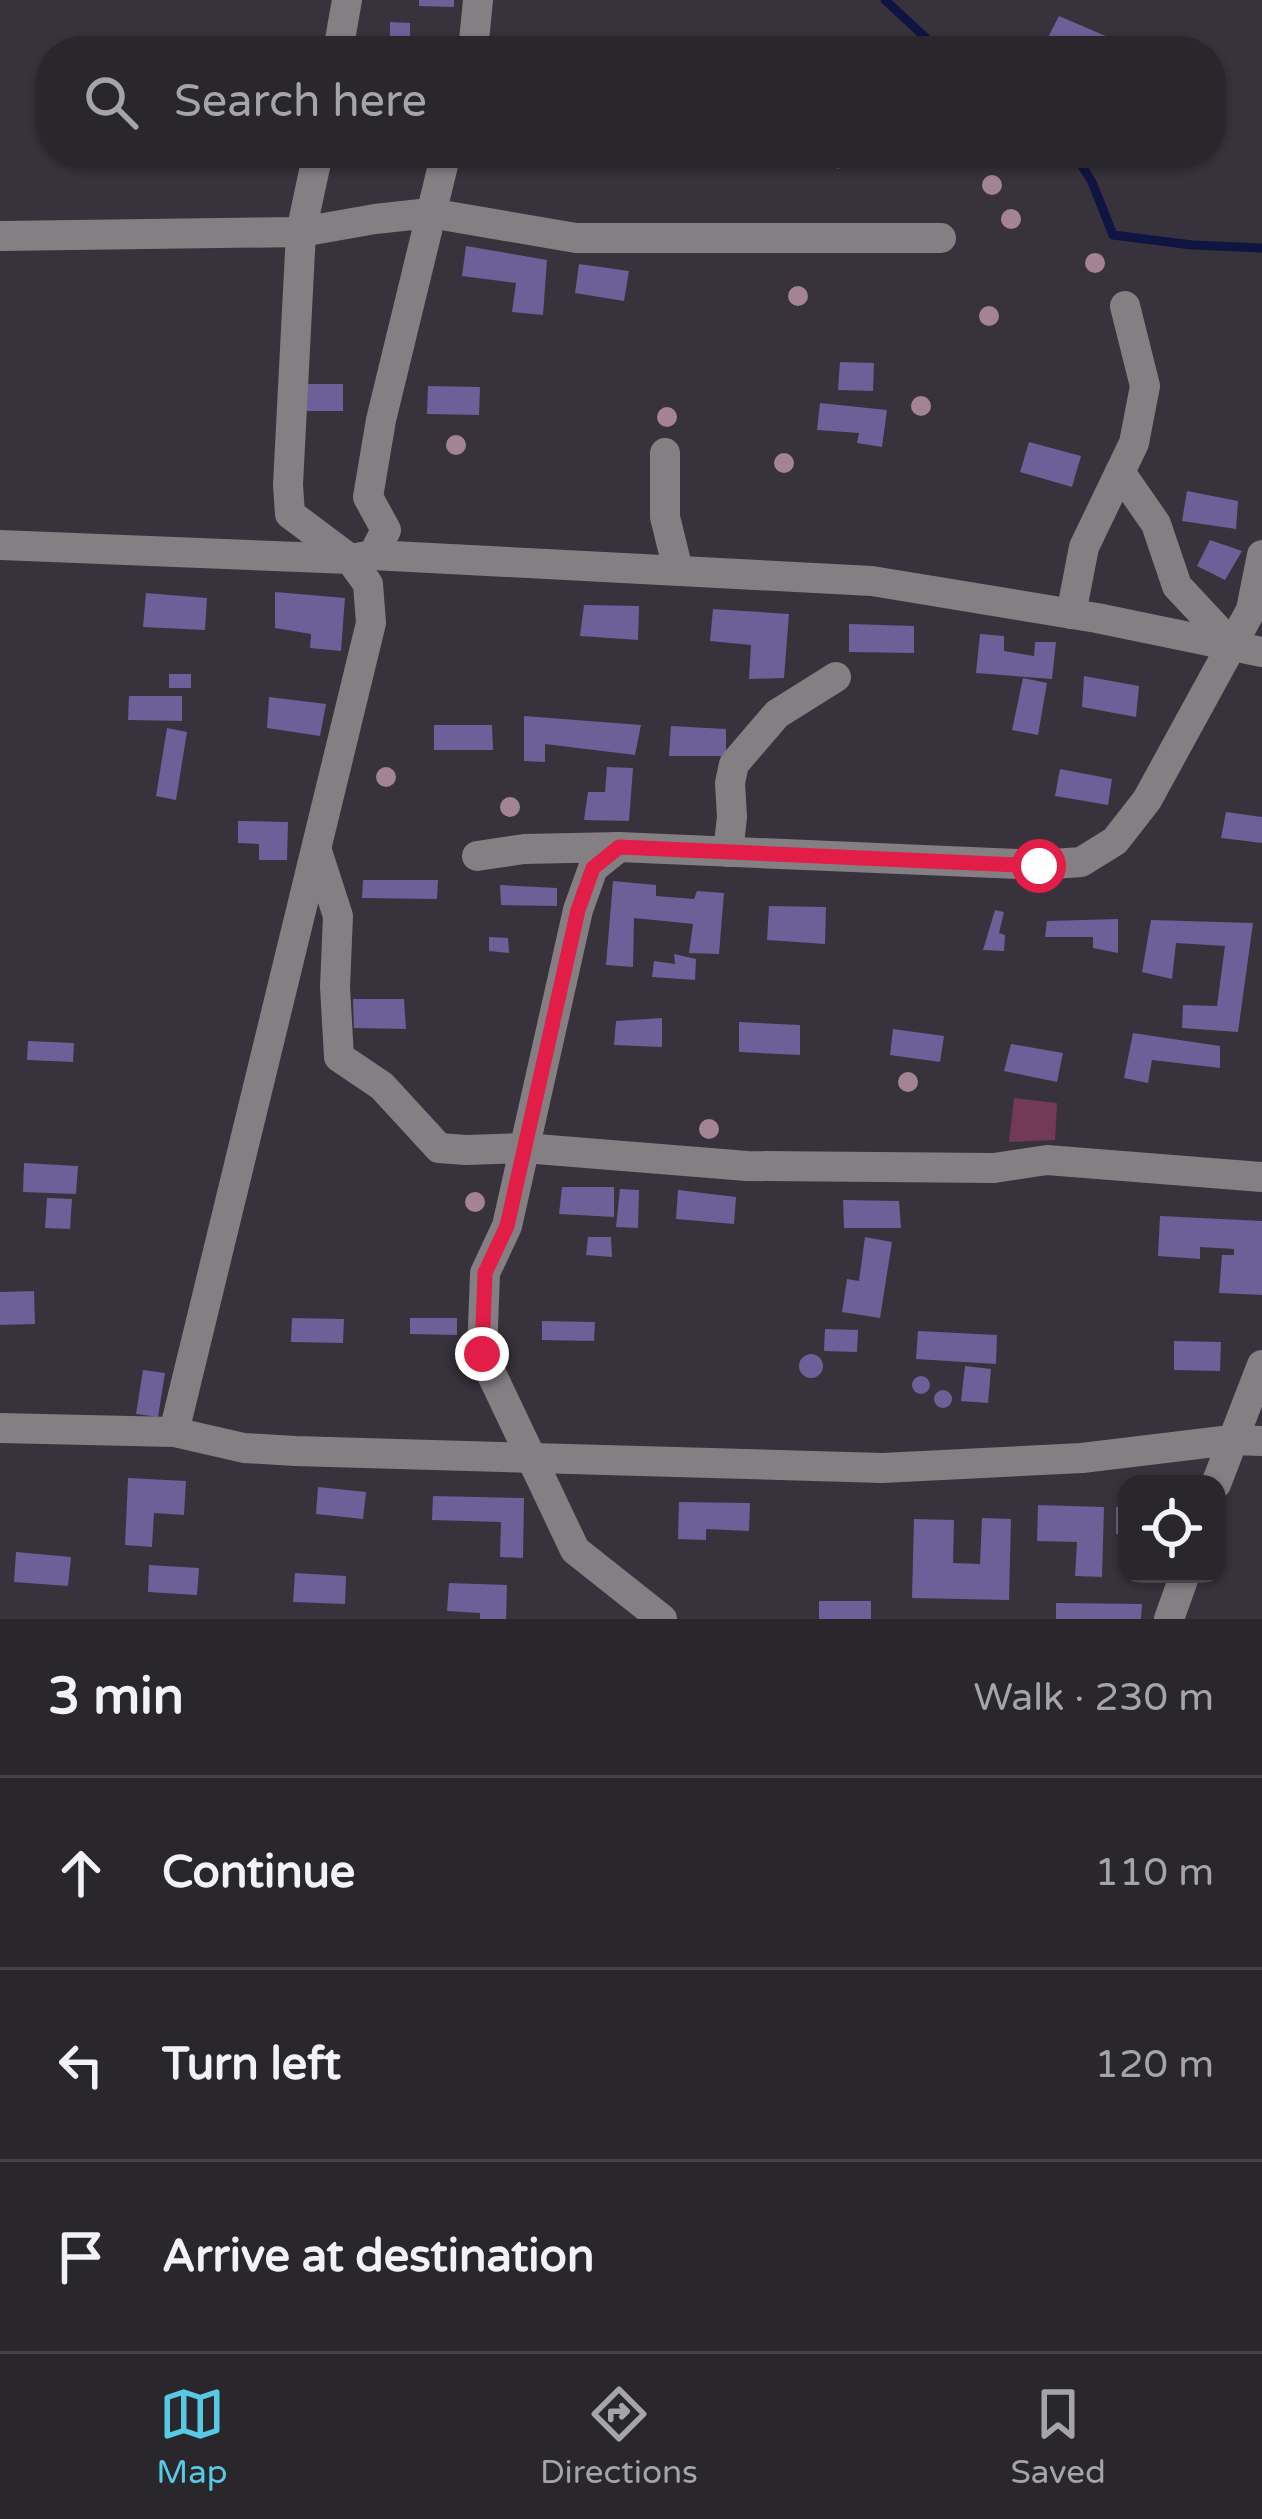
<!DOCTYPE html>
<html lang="en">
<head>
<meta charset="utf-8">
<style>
  :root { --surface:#29262c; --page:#353238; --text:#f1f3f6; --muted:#a5a5a9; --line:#454348; --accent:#58c9e3 }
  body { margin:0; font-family:"Varela Round",sans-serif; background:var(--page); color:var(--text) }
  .controls { position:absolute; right:36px; bottom:36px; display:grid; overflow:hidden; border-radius:24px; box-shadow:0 3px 9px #0004 }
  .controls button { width:108px; height:108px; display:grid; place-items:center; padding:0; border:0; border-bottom:3px solid var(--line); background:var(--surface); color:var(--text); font:60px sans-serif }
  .stop { position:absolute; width:36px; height:36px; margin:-27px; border:9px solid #e11d48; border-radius:50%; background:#fff }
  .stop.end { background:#e11d48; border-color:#fff; box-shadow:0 3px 12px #0008 }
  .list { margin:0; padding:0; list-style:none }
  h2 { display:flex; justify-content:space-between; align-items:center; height:156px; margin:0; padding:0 48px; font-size:51px }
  h2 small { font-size:39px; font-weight:400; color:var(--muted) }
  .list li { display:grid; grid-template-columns:78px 1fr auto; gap:36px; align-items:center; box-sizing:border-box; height:192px; padding:0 48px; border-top:3px solid var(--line) }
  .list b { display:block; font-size:45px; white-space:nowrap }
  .list em { font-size:39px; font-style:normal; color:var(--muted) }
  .icon { flex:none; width:66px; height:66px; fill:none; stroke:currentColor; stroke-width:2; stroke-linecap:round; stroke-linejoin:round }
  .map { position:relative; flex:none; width:1262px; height:1619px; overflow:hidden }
  .search { position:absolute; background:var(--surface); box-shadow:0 3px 9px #0004; left:36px; right:36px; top:36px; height:132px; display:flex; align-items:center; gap:30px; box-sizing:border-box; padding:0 42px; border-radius:48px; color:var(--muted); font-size:45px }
  .sheet { height:732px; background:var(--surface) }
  nav { display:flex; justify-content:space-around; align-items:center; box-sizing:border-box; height:168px; border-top:3px solid var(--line); background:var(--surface); font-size:33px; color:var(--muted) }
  nav a { display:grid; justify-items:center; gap:6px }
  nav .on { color:var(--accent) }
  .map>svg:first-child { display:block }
  .green { fill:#723a57 }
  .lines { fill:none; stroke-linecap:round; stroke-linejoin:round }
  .stream { stroke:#101443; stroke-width:9 }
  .building { fill:#6b6098 }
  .minor { stroke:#847f83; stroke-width:30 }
  .tree { fill:#a38395 }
  .route { stroke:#e11d48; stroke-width:15 }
</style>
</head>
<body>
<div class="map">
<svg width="1262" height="1619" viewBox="0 0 1262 1619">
  <rect width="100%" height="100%" fill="#37323b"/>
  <path class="green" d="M1014 1098 1057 1103 1055 1140 1009 1142Z"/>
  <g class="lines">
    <g class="stream">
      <path d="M885 0 940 51"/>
      <path d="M1074 153 1092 182 1113 235 1192 245 1262 248"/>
    </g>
  </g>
  <g class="building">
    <path d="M419 0H454V7L419 6Z"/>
    <path d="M1059 16 1129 46 1127 51H1041Z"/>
    <path d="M390 22 410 23V40H390Z"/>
    <path d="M818 153H844L839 169 816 163Z"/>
    <path d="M466 246 547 260 543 315 512 312 516 283 462 276Z"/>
    <path d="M579 264 629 271 624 301 575 293Z"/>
    <path d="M840 362 874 363 873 391 838 390Z"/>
    <rect x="305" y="384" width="38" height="27"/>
    <path d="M428 386 480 387 479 415 427 414Z"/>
    <path d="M820 403 887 410 882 447 857 443 859 433 817 430Z"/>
    <path d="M1029 442 1081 456 1072 487 1020 472Z"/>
    <path d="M1187 491 1238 501 1236 529 1182 521Z"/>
    <path d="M1210 540 1242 551 1225 580 1197 566Z"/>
    <path d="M275 592 345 598 341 651 310 648 311 634 275 628Z"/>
    <path d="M146 593 207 598 205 630 143 627Z"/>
    <path d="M584 605 639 606 638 640 580 636Z"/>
    <path d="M713 609 789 614 784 678 749 679 751 645 710 641Z"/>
    <path d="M849 624 914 626V653L849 652Z"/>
    <path d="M980 634 1004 636V651L1034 656 1035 642H1056L1052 679 976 673Z"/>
    <rect x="169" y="674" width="22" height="14"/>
    <path d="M1084 676 1139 686 1136 717 1082 707Z"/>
    <path d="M1023 678 1047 683 1038 735 1012 730Z"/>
    <path d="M129 696H182V721L128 720Z"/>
    <path d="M269 697 326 704 320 736 267 728Z"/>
    <path d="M524 716 641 725 635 755 545 744V762L524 761Z"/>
    <path d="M434 725H492L493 750H434Z"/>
    <path d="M671 726 726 729V756H669Z"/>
    <path d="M167 728 187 732 176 800 156 796Z"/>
    <path d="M607 767 633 768 629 821 584 820 588 792H605Z"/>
    <path d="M1060 769 1112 779 1108 805 1055 796Z"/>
    <path d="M1226 812 1262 817V843L1221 838Z"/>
    <path d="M238 821 288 822 287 860H259V844L238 843Z"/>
    <path d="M363 880H438L437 899 362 898Z"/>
    <path d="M613 881 656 885V896L694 899 697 891 724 893 719 954 689 953 693 924 634 918 633 967 606 965Z"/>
    <path d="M500 885 557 888V906L501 905Z"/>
    <path d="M769 906 826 907 825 944 767 940Z"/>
    <path d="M995 910 1004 912 999 933 1005 935 1004 951 983 950Z"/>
    <path d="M1118 919V953L1093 948V937H1045L1047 921Z"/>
    <path d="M1151 920 1253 923 1238 1032 1182 1028 1183 1005 1217 1006 1225 946 1176 943 1172 979 1142 972Z"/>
    <path d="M489 937 508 938 509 953 489 951Z"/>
    <path d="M674 954 696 959 695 980 652 977 654 961 675 964Z"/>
    <path d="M353 999H404L406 1029 354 1028Z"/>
    <path d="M662 1018V1047L614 1045 616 1021Z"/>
    <path d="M739 1022 800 1025V1055L739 1052Z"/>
    <path d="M893 1029 944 1036 940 1062 890 1055Z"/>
    <path d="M1133 1033 1220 1046V1068L1152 1060 1148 1083 1124 1078Z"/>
    <path d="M28 1041 74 1043 73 1062 27 1060Z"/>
    <path d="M1011 1044 1063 1053 1057 1082 1004 1071Z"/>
    <path d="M24 1163 78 1166 76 1194 23 1192Z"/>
    <path d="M562 1187H614V1217L559 1214Z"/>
    <path d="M620 1189 639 1190 638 1228 616 1227Z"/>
    <path d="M678 1190 736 1197 734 1224 676 1219Z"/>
    <path d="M47 1198 72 1199 70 1229 45 1228Z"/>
    <path d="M843 1200 899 1201 901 1228H844Z"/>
    <path d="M1160 1216 1262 1221V1295L1219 1293 1222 1255H1234V1249L1200 1247V1259L1158 1256Z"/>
    <path d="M588 1237H611L612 1257 586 1255Z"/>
    <path d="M865 1237 892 1242 880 1318 842 1312 847 1279 859 1281Z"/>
    <path d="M34 1291 35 1324 0 1325V1292Z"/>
    <path d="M292 1318 344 1319 343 1343 291 1342Z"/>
    <path d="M410 1318H457V1335L410 1334Z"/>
    <path d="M542 1321 595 1322 594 1341 542 1340Z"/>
    <path d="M825 1329 858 1330 857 1352 824 1351Z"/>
    <path d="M918 1331 997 1335 996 1364 916 1359Z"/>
    <path d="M1174 1341 1221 1342 1220 1371 1174 1370Z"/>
    <circle cx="811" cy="1366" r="12"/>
    <path d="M965 1366 991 1369 988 1403 961 1401Z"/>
    <path d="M143 1370 165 1373 158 1417 136 1414Z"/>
    <circle cx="921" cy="1385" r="9"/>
    <circle cx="943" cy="1399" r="9"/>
    <path d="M128 1478 186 1481 184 1515 154 1513 152 1547 125 1545Z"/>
    <path d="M318 1487 366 1492 363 1519 316 1514Z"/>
    <path d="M433 1496 524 1498 523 1558 500 1557 501 1522 432 1520Z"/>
    <path d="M679 1502 750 1503 749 1531 706 1529V1540L678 1539Z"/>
    <path d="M1038 1505 1104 1507 1102 1577 1075 1576 1077 1542 1037 1541Z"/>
    <rect x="1116" y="1507" width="11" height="27"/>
    <path d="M982 1518 1011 1519 1009 1600 912 1598 914 1519 954 1520 953 1563 980 1564Z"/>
    <path d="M16 1552 71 1557 68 1586 14 1582Z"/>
    <path d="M149 1565 199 1568 197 1595 148 1592Z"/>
    <path d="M295 1573 346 1576 345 1604 293 1602Z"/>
    <path d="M449 1583 507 1585 506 1619H480V1613L447 1611Z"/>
    <rect x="819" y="1601" width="52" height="18"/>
    <path d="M1056 1603 1142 1604 1141 1619H1056Z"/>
  </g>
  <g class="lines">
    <g class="minor">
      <path d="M338 51 347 0"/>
      <path d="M473 51 478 0"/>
      <path d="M0 236 301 232 375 219 430 213 576 238H941"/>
      <path d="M665 453V517L678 570"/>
      <path d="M1120 472 1156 524 1177 586 1233 646"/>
      <path d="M0 545 350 559 373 555 872 581 1097 618 1262 652"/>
      <path d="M373 555 386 530 368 497 381 420 446 153"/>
      <path d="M1071 614 1084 547 1134 443 1145 386 1125 306"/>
      <path d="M317 851 338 916 335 987 339 1057 382 1086 439 1148 466 1150 524 1148 747 1166 994 1168 1047 1160 1262 1177"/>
      <path d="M728 852 732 817 730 783 734 764 777 714 836 677"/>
      <path d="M477 856 524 849 619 847"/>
      <path d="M0 1428 174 1432 244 1448 295 1451 882 1468 1082 1458 1231 1440 1262 1441"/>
      <path d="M174 1432 371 623 368 584 350 559 290 514 288 485 301 232 318 153"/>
      <path d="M1216 1484 1262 1365"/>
      <path d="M662 1619 575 1550 482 1354 485 1273 507 1226 578 910 593 868 619 847 1039 865 1081 862 1115 841 1147 800 1251 610 1262 555"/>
      <path d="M1169 1619 1185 1574"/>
    </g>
  </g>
  <g class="tree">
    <circle cx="992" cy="185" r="10"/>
    <circle cx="1011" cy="219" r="10"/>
    <circle cx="1095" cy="263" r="10"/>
    <circle cx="798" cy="296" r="10"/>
    <circle cx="989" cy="316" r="10"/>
    <circle cx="921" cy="406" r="10"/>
    <circle cx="667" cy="417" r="10"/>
    <circle cx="456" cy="445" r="10"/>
    <circle cx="784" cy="463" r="10"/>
    <circle cx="386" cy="777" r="10"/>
    <circle cx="510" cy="807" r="10"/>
    <circle cx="908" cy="1082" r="10"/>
    <circle cx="709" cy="1129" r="10"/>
    <circle cx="475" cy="1202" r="10"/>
  </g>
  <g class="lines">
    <path class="route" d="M482 1354 485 1273 507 1226 578 910 593 868 619 847 1039 866"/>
  </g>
</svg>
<div class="controls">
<button><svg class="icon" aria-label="locate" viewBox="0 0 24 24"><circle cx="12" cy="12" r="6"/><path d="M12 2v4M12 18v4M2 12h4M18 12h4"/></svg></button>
</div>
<div class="stop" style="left:1039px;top:866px"></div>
<div class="stop end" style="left:482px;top:1354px"></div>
<div class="search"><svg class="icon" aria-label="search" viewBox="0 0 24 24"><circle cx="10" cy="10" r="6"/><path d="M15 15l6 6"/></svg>Search here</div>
</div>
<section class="sheet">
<h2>3 min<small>Walk · 230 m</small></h2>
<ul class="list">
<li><svg class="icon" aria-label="ahead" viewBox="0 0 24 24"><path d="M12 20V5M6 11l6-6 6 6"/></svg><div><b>Continue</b></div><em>110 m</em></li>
<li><svg class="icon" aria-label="left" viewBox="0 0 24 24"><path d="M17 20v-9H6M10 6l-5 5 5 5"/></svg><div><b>Turn left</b></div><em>120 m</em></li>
<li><svg class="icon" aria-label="arrive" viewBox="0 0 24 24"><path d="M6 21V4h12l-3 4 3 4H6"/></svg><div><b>Arrive at destination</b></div></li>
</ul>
</section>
<nav>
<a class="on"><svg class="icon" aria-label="map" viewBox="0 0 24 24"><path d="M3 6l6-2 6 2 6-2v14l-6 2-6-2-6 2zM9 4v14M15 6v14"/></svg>Map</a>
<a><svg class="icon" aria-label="directions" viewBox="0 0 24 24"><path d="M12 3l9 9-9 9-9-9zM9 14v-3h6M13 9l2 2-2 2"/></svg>Directions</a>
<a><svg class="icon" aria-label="saved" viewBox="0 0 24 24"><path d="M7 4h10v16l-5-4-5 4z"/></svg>Saved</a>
</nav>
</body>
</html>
